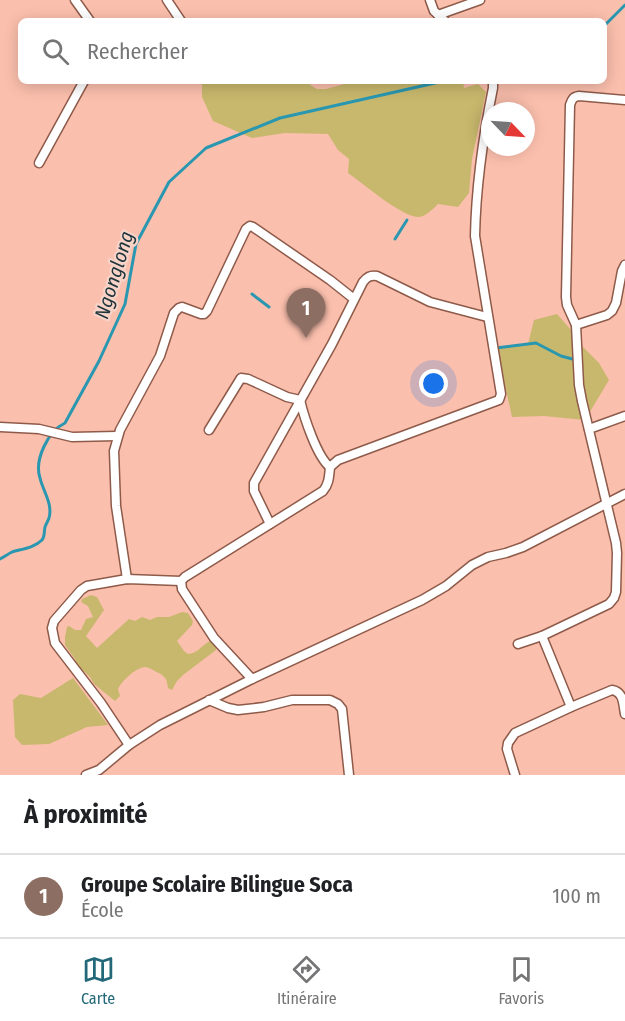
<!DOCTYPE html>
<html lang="fr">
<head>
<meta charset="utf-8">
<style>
  :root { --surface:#fff; --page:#f6f6f6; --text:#202124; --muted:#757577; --line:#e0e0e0; --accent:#236879 }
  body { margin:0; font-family:"Fira Sans Condensed",sans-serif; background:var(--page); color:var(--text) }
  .compass { position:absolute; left:481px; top:102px; width:54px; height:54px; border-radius:50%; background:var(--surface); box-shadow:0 3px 15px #0003; rotate:115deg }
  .you { position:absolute; left:434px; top:384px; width:21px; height:21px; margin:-15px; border:4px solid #fff; border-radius:50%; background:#1a73e8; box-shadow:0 0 0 9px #1a73e833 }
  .badge { display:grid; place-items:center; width:39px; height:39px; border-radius:50%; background:var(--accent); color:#fff; font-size:20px; font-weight:700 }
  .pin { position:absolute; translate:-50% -50px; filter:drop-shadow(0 2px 3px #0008) }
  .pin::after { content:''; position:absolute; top:32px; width:21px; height:18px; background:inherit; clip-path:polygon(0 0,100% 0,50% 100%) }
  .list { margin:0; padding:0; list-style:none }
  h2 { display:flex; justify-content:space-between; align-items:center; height:78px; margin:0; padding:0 24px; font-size:26px }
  h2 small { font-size:20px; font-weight:400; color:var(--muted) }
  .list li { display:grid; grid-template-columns:39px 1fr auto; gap:18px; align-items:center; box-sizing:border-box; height:84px; padding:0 24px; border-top:2px solid var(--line) }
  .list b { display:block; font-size:22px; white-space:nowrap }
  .list p { margin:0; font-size:20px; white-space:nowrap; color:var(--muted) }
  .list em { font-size:20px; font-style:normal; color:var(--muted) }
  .icon { flex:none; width:33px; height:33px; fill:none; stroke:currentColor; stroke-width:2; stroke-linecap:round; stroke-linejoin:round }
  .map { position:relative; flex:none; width:625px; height:775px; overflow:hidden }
  .search { position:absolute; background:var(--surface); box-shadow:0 3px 15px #0003; left:18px; right:18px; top:18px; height:66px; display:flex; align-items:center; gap:15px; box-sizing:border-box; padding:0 21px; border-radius:9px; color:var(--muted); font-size:22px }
  .sheet { height:162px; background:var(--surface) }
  nav { display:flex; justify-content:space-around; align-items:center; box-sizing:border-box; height:84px; border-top:2px solid var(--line); background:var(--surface); font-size:16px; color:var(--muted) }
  nav a { display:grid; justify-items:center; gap:3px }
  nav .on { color:var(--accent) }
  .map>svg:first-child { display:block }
  .green { fill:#c8b86d }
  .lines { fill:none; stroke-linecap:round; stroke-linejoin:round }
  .stream { stroke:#2a97b1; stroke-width:3 }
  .street-casing { stroke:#8e5a4a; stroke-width:11 }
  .street { stroke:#fff; stroke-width:8 }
  .labels { text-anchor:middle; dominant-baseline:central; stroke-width:4.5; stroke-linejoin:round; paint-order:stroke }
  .water-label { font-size:20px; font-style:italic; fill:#1d343b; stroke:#f8d3c8 }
</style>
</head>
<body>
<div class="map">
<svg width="625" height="775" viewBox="0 0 625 775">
  <rect width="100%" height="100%" fill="#fbbfad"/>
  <g class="green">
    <path d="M202 81H309L310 85 317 89H326L356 81H463L464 88 478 84 486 92 472 159 469 193 458 207 438 204C433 209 425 217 418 217 400 216 363 183 348 173L349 159 338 150 328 134 285 133 252 138 213 121 202 97Z"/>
    <path d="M557 314 572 331 576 340 599 363 609 380 585 420 544 416 512 417 497 349 528 344 534 320Z"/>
    <path d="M91 595 97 597 104 610 86 636 97 648 129 619 135 621 142 617 150 620 157 617H169L182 612 188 613 193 621 192 625 177 641 184 651 188 654C197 654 202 645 210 641L216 645V650L183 675 177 681 172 690 168 688C167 680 166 677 159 673 154 671 149 667 145 667 135 668 122 681 118 689L120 696 115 701 94 684 90 677 77 665 75 659 65 645V637L67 627 69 626 75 630H81L86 619 93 617 88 606 81 602 82 599Z"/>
    <path d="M73 678 108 725 87 727 49 744 22 745 15 737 13 700 20 694 41 698Z"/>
  </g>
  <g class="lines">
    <g class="stream">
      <path d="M604 26 625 5"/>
      <path d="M395 239 407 220"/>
      <path d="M252 294 269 307"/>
      <path d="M496 348 536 343 561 356 576 360"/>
      <path d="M0 559C4 557 8 554 12 552 22 549 34 548 42 540 45 536 44 531 45 527 46 524 48 521 49 518 53 504 43 491 40 478 34 460 48 431 65 423L99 361 125 304 136 244 169 182 206 148 280 118 444 81"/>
    </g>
    <defs>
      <g id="street">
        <path d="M75 0 90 21"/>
        <path d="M167 0 181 21"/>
        <path d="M430 0 434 11 445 21"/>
        <path d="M438 15 480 0"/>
        <path d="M39 163 84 81"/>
        <path d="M576 325 607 315 612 311 616 303 622 271 625 265"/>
        <path d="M300 400C304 417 317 457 330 467"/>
        <path d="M0 427 39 429 72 437 117 436"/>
        <path d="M589 429 625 416"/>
        <path d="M209 430 241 378 248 379 287 397 300 400"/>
        <path d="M270 524 254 491V483L332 344 363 282C367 277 370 275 377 276L430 302 487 317"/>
        <path d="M127 579 116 506 114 451 120 430 160 356 174 313 179 308 182 307 201 314H204L207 311 246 229 250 226 253 227 330 280 354 299"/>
        <path d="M181 581 182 589 214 638 252 679"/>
        <path d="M542 636 571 707"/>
        <path d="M518 644 542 636 609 604 614 598 616 592 617 553 616 543 582 401 579 385 576 325 567 305 566 297 570 105C572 99 573 97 579 96L625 100"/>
        <path d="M209 700 228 708 238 710 264 707 292 700H330L338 704 342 709 349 775"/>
        <path d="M129 745 101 703 55 643 52 628 54 621 81 590 87 586 127 579 181 581 185 577 323 491C329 484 329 477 330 467L338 460 499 400 501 394 475 236C476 186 483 137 493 88V81"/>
        <path d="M86 775 99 770 129 745 160 725 252 679 422 600 446 586 472 565 488 557 506 553 523 547 625 494"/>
        <path d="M515 775 507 749 508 743 515 733 571 707 612 690C624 692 623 704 625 714"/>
      </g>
    </defs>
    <use href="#street" class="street-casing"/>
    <use href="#street" class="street"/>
  </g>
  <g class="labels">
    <g class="water-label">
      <text transform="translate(114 275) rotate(-73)">Ngonglong</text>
    </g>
  </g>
</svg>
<svg class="compass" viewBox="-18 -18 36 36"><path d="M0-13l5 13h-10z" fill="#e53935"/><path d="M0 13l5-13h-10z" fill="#757577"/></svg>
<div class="you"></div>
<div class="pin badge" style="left:306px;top:338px;background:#8d6e63">1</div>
<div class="search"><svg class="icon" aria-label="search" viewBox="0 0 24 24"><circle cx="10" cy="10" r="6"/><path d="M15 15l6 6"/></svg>Rechercher</div>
</div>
<section class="sheet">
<h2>À proximité<small></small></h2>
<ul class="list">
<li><span class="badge" style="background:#8d6e63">1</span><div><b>Groupe Scolaire Bilingue Soca</b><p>École</p></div><em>100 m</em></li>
</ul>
</section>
<nav>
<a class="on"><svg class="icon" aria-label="map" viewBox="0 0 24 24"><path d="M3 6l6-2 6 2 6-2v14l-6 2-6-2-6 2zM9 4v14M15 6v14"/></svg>Carte</a>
<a><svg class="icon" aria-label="directions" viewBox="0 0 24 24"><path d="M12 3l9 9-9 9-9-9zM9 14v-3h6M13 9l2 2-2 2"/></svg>Itinéraire</a>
<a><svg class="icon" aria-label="saved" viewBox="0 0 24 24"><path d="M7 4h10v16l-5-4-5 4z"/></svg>Favoris</a>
</nav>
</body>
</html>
